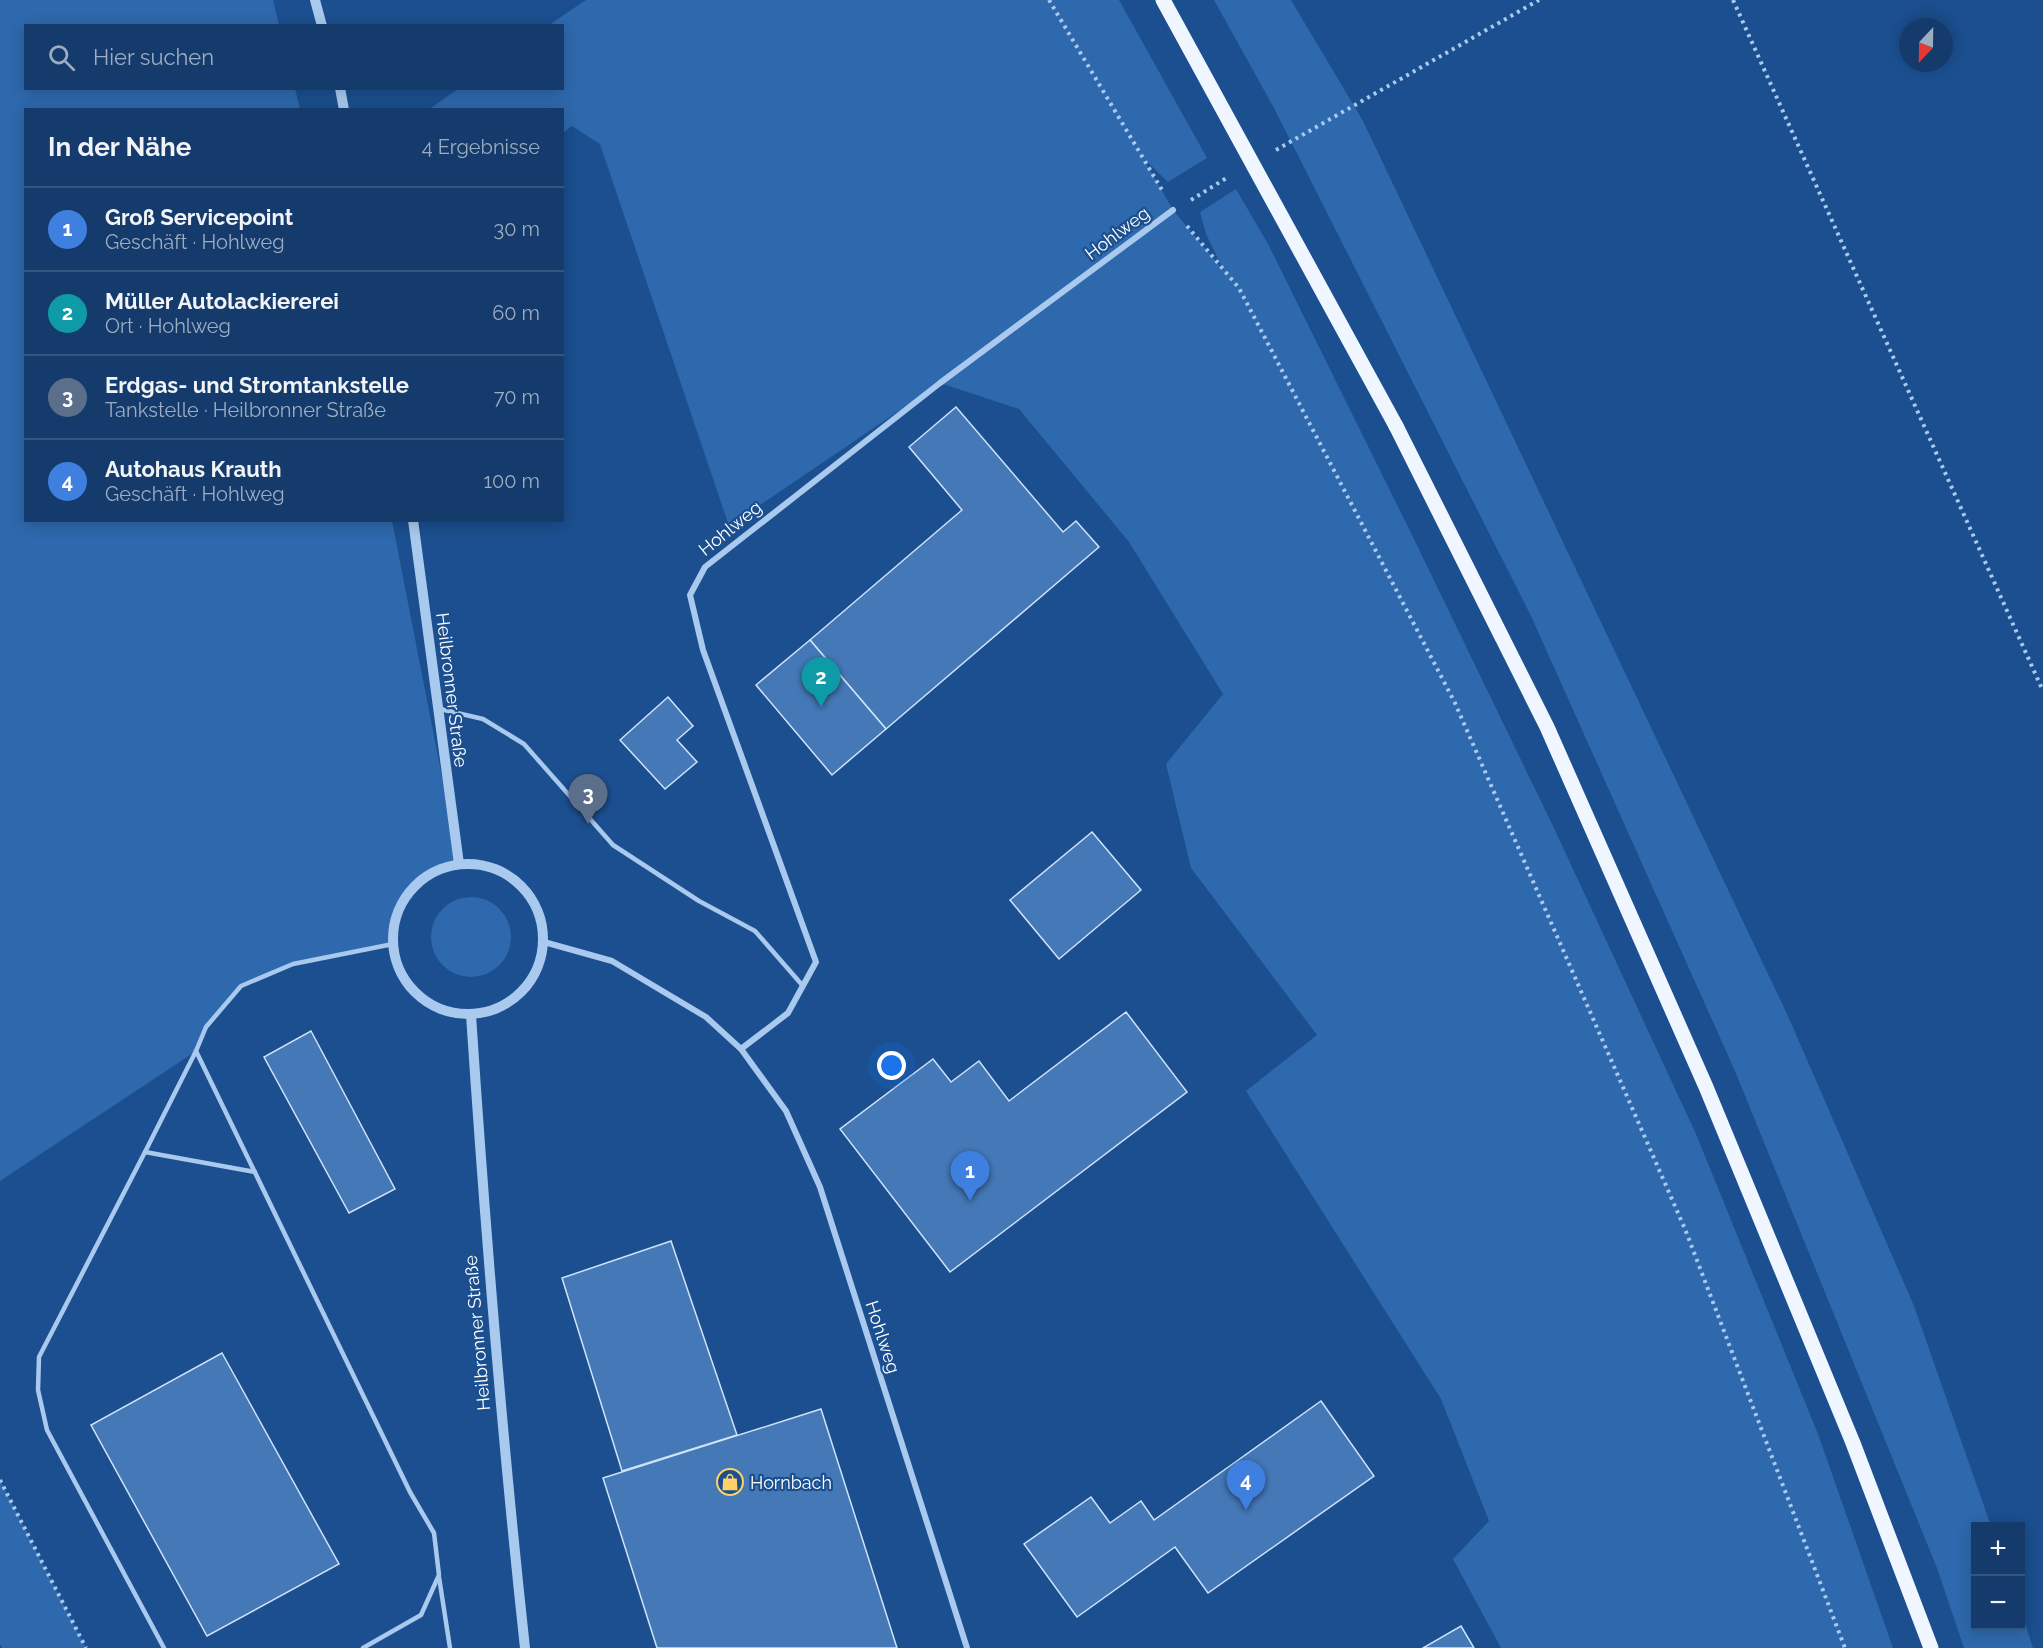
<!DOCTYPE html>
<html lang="de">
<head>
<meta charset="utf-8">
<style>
  :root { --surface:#143b6b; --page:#1d4271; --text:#f1f3f6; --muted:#9dadc1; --line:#33557e; --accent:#bca0f2 }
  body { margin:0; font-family:Raleway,sans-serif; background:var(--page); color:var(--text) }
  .controls { position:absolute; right:18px; bottom:18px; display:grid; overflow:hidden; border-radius:0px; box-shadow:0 3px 15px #0003 }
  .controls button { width:54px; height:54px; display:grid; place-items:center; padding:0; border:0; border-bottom:2px solid var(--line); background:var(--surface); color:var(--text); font:30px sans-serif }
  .compass { position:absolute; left:1899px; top:18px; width:54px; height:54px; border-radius:50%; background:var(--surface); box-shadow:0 3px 15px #0003; rotate:202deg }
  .you { position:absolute; left:892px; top:1066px; width:21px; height:21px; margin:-15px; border:4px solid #fff; border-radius:50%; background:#1a73e8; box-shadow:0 0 0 9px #1a73e833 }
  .badge { display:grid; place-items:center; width:39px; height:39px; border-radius:50%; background:var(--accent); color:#fff; font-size:20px; font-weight:700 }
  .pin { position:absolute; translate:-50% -50px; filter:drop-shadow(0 2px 3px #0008) }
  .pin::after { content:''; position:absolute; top:32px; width:21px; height:18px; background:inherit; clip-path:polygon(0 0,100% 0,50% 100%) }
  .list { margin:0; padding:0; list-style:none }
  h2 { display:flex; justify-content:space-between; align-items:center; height:78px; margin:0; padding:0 24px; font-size:26px }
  h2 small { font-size:20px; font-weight:400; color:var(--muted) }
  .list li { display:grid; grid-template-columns:39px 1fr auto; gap:18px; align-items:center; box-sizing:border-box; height:84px; padding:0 24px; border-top:2px solid var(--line) }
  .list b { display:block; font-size:22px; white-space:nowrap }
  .list p { margin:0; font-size:20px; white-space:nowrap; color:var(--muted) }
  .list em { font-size:20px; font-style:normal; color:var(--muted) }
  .icon { flex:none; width:33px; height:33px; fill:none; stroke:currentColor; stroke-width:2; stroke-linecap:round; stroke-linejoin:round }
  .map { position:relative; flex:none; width:2043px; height:1648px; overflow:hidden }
  .search { position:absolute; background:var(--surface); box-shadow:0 3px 15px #0003; left:24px; top:24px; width:540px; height:66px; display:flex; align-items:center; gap:15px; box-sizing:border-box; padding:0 21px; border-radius:0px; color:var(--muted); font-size:22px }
  .panel { position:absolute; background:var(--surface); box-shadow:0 3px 15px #0003; left:24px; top:108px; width:540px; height:414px; border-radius:0px }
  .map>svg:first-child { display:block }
  .green { fill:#2e69ad }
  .building { fill:#4478b7; stroke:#cfe3fa; stroke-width:1.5 }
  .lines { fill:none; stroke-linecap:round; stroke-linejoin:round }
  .path { stroke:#a9c9ee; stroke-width:4; stroke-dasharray:3 4.5; stroke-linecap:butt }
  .service { stroke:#a9c9ee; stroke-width:4.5 }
  .minor { stroke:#a9c9ee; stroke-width:6 }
  .tertiary { stroke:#a9c9ee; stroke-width:10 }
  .primary { stroke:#f0f6ff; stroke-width:15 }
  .primary-bridge { stroke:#f0f6ff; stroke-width:15 }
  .labels { text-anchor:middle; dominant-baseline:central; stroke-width:4.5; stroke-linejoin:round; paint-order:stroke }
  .street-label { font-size:18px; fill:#fff; stroke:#1b4f8f }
  .poi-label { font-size:18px; fill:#fff; stroke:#1b4f8f; text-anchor:start }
</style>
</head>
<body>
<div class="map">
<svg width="2043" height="1648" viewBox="0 0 2043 1648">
  <rect width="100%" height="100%" fill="#1b4f8f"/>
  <g class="green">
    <path d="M0 0H273L279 25 26 26V88L295 89 300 109 26 110V520L392 521 459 864C413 877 397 898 393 944L293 964 241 986 206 1027 196 1051 0 1181Z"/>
    <path d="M586 0H1119L1207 158 1168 182 1143 158 1173 210 1224 271 1206 234 1200 212 1236 189 1268 244 1412 535 1553 826 1696 1134 1818 1434 1893 1648H1501L1453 1559 1489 1521 1441 1399 1246 1091 1317 1035 1191 868 1166 764 1223 694 1129 542 1019 409 940 383 729 526 600 144 572 126 563 133 562 110H428L458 89 562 88V26L549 25Z"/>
    <path d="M1214 0H1291L1363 121 1788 1016 1914 1306 1991 1526H1976V1626H2020L2021 1611 2033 1648H1964L1937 1568 1735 1071 1531 616 1275 110Z"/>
    <circle cx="471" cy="937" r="40"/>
    <path d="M0 1480 86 1648H2L0 1644Z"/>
  </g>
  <g class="building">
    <path d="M956 407 1063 532 1076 521 1099 547 886 729 810 640 962 510 909 447Z"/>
    <path d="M810 640 886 729 832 775 756 685Z"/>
    <path d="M668 697 693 726 677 740 697 762 665 789 620 740Z"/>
    <path d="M1092 832 1141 890 1059 959 1010 900Z"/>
    <path d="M1126 1012 1187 1092 950 1272 840 1129 933 1059 951 1082 979 1061 1009 1101Z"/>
    <path d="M311 1031 395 1189 349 1213 264 1057Z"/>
    <path d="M671 1241 737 1435 622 1471 562 1278Z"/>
    <path d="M222 1353 339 1564 207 1636 91 1425Z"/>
    <path d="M1321 1401 1374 1476 1208 1593 1175 1547 1077 1617 1024 1544 1091 1497 1110 1523 1141 1501 1154 1520Z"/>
    <path d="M821 1409 897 1648H657L603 1478Z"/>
    <path d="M1461 1626 1474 1648H1423Z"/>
  </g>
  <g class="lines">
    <g class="path">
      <path d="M1049 0 1162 190"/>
      <path d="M1733 0 2043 691"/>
      <path d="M1276 150 1539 0"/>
      <path d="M1191 200 1228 177"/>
      <path d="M1187 226 1239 288 1455 703 1685 1229 1845 1648"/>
      <path d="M0 1480 86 1648"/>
    </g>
    <g class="service">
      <path d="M440 709 483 719 524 744 613 845 699 901 755 931 803 986"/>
      <path d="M196 1051 410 1492 434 1533 439 1575 421 1615 363 1648"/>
      <path d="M145 1152 255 1172"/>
      <path d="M439 1577 450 1648"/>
      <path d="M164 1648 47 1430 38 1390 39 1357 145 1152 196 1051 206 1027 241 986 293 964 393 944"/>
    </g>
    <g class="minor">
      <path d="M544 942 612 961 706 1017 741 1049 786 1111 820 1187 967 1648"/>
      <path d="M741 1049 788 1013 816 962 703 650 690 595 705 567 940 383 1173 210"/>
    </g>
    <g class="tertiary">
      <path d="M315 0 322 26"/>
      <path d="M340 88 344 110"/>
      <path d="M413 520 459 864"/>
      <circle cx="468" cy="939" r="75"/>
      <path d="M471 1015C485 1226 502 1437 525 1648"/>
    </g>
    <path class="primary" d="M1396 426 1547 727 1706 1087 1853 1443 1931 1648"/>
    <path class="primary-bridge" d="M1163 0 1396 426"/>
  </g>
  <defs>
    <symbol id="shop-ring" viewBox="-11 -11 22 22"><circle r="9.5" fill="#1b4f8f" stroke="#ffd166" stroke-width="1.5"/><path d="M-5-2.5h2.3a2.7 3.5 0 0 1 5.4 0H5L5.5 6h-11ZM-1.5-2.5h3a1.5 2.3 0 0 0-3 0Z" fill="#ffd166"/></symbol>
  </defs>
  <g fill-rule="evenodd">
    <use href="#shop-ring" x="715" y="1467" width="30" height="30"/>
  </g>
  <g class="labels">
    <g class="street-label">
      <text transform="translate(1117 233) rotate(-37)">Hohlweg</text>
      <text transform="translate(730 528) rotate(-39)">Hohlweg</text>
      <text transform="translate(452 690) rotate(83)">Heilbronner Straße</text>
      <text transform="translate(477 1333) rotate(-95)">Heilbronner Straße</text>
      <text transform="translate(883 1337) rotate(72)">Hohlweg</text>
    </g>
    <g class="poi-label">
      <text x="750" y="1482">Hornbach</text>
    </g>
  </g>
</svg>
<div class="controls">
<button>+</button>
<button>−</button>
</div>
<svg class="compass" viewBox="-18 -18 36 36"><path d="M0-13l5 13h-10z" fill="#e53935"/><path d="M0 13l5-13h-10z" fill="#9dadc1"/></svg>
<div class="you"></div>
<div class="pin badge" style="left:970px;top:1201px;background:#3f7fe0">1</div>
<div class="pin badge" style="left:821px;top:707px;background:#0f9aa8">2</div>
<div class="pin badge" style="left:588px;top:824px;background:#5c6f8a">3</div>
<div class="pin badge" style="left:1246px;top:1510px;background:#3f7fe0">4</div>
<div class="search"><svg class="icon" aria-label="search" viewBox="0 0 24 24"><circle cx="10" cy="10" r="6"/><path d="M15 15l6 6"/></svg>Hier suchen</div>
<section class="panel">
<h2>In der Nähe<small>4 Ergebnisse</small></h2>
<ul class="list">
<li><span class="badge" style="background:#3f7fe0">1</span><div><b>Groß Servicepoint</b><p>Geschäft · Hohlweg</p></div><em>30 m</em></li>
<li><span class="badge" style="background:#0f9aa8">2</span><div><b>Müller Autolackiererei</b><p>Ort · Hohlweg</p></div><em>60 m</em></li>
<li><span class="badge" style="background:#5c6f8a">3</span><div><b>Erdgas- und Stromtankstelle</b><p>Tankstelle · Heilbronner Straße</p></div><em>70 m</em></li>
<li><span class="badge" style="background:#3f7fe0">4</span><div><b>Autohaus Krauth</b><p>Geschäft · Hohlweg</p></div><em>100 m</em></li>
</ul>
</section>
</div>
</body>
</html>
